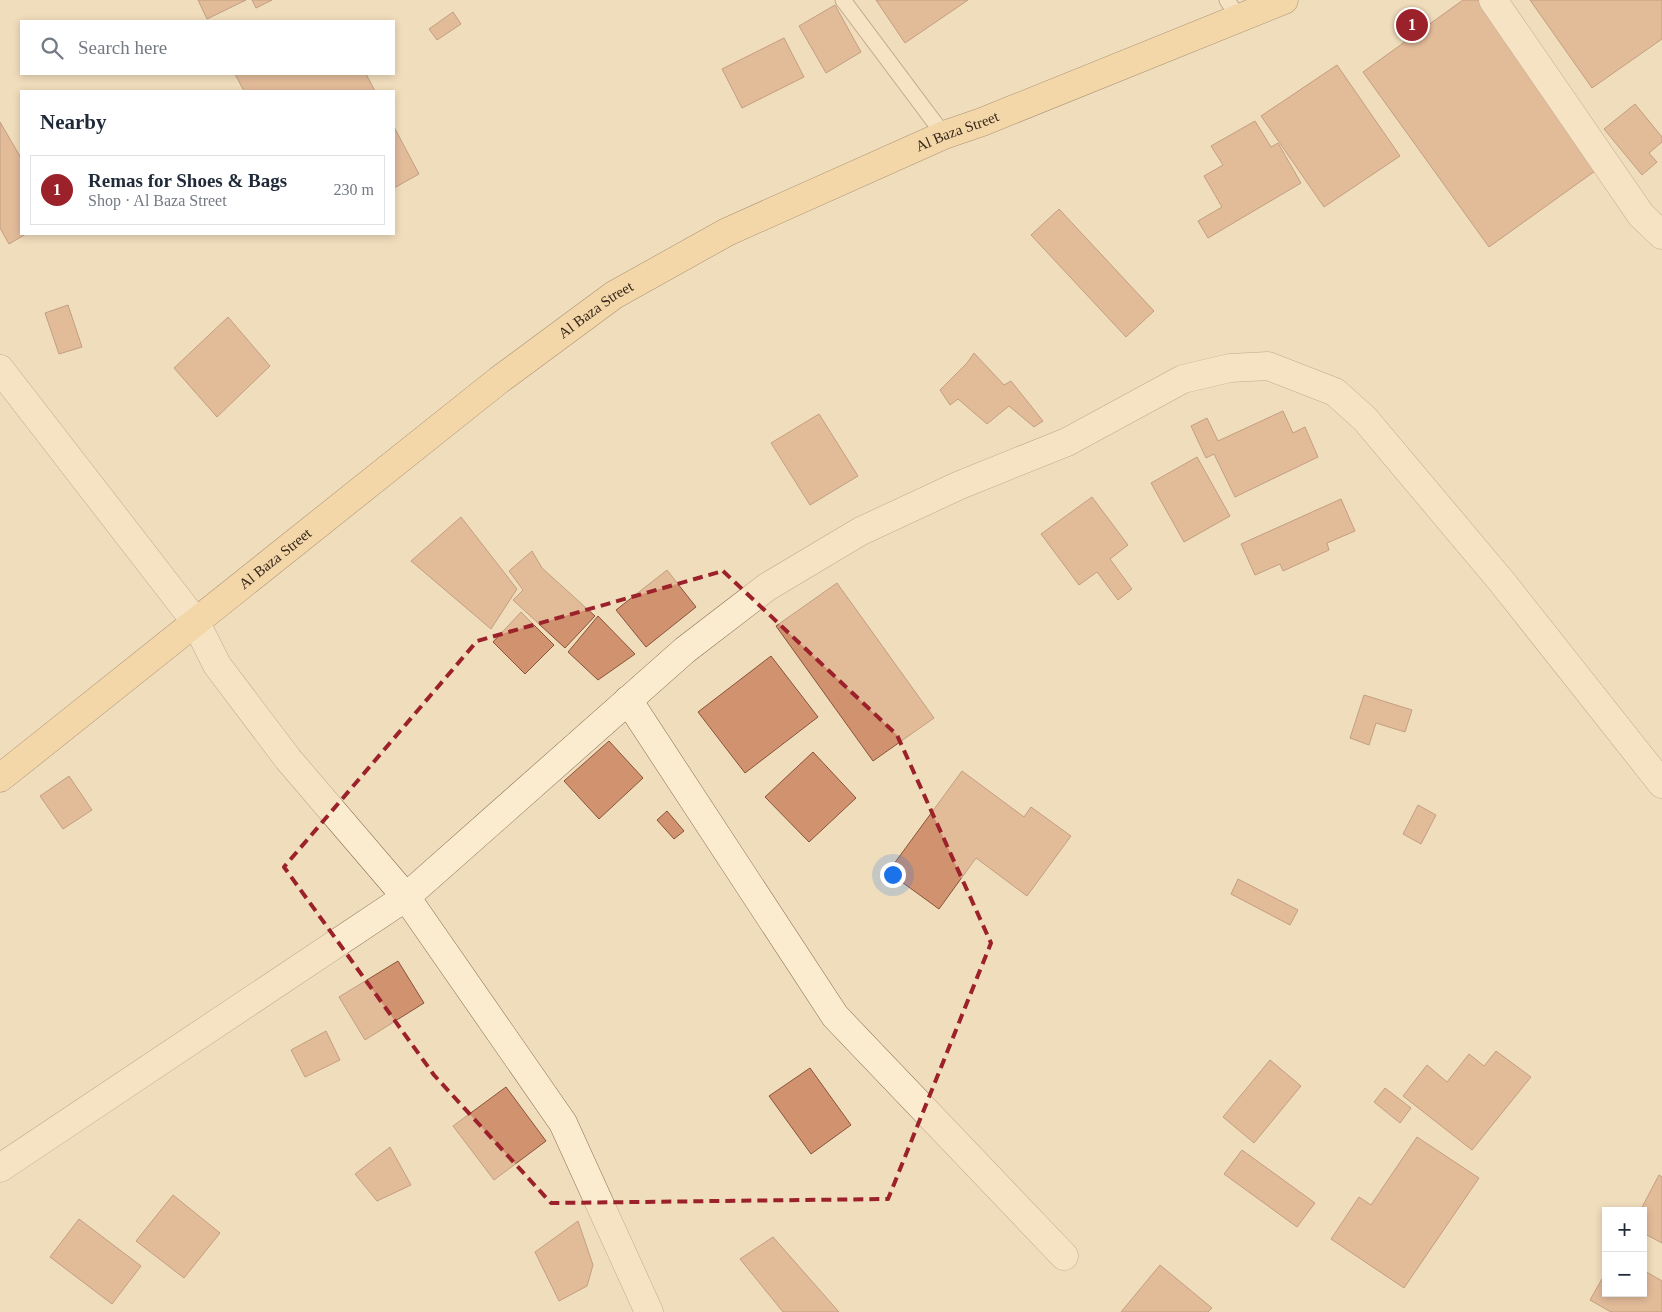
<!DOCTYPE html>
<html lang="en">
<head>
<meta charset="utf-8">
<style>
  :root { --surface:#fff; --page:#f2f2f3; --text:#1f2937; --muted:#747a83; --line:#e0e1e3; --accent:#9b212a }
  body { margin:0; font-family:"Times New Roman",serif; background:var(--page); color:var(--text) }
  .controls { position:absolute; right:15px; bottom:15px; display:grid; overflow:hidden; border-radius:0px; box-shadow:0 2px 8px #0003 }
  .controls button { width:45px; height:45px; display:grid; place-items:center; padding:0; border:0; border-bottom:1px solid var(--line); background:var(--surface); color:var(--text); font:25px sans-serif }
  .you { position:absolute; left:892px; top:874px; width:18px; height:18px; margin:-12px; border:4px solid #fff; border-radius:50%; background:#1a73e8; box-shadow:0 0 0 8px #1a73e833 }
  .badge { display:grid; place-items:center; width:32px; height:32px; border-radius:50%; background:var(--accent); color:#fff; font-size:16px; font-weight:700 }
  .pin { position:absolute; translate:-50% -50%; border:2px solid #fff; box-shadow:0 1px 5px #0006 }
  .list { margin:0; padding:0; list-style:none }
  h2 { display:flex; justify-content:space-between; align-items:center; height:65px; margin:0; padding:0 20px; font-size:21px }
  h2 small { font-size:16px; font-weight:400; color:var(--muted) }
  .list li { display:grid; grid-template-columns:32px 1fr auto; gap:15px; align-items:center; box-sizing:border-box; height:70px; margin:0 10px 10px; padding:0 10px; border:1px solid var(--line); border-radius:0px }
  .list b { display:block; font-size:19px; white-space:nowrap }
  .list p { margin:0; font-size:16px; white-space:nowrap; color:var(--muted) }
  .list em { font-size:16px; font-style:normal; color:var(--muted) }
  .icon { flex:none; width:28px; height:28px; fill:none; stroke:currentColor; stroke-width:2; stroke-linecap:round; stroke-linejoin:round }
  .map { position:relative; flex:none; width:1662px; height:1312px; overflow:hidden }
  .search { position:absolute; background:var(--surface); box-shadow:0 2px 8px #0003; left:20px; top:20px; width:375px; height:55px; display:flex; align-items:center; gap:12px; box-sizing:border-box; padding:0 18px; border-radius:0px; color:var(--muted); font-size:19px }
  .panel { position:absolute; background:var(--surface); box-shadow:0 2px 8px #0003; left:20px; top:90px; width:375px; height:145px; border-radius:0px }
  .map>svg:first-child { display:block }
  .building { fill:#d19270; stroke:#895439 }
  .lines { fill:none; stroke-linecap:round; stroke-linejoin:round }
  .lane-casing { stroke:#886d55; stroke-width:17 }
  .street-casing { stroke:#886d55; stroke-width:29 }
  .primary-casing { stroke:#553c2a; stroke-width:29 }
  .lane { stroke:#fbebcf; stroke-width:15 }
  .street { stroke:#fbebcf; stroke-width:28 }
  .primary { stroke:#f7d190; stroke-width:28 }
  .marked { fill:none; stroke:#9b212a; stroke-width:4; stroke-dasharray:10 6; stroke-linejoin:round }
  .labels { text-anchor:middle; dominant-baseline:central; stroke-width:4; stroke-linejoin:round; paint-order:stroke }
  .street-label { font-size:15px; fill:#37261b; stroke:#f7e8cc }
</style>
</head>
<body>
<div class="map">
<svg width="1662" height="1312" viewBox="0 0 1662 1312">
  <rect width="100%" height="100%" fill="#f0ddbc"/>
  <g class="building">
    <path d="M198 0H246L207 19Z"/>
    <path d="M252 0H272L256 8Z"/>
    <path d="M876 0H968L905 43Z"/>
    <path d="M1463 0H1481L1602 166 1489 247 1363 72Z"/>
    <path d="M1530 0H1662V39L1592 88Z"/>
    <path d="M835 5 861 52 826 73 799 26Z"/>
    <path d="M453 12 461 24 437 40 429 29Z"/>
    <path d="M784 38 804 77 742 108 722 69Z"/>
    <path d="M1337 65 1400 156 1324 207 1261 116Z"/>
    <path d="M235 74H366L375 91H244Z"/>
    <path d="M1635 104 1662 137V142L1649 153 1657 162 1642 175 1604 129Z"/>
    <path d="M1255 121 1271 147 1278 143 1301 183 1208 238 1198 221 1222 207 1204 176 1223 165 1211 146Z"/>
    <path d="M0 122 21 158V234H26L9 244 0 228Z"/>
    <path d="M394 127 419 174 394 188Z"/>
    <path d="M1059 209 1154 311 1126 337 1031 235Z"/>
    <path d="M68 305 82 347 59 354 45 313Z"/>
    <path d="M228 317 270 366 217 417 174 368Z"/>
    <path d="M974 353 1004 385 1011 381 1043 421 1034 427 1009 406 987 424 958 399 950 405 940 390 967 363Z"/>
    <path d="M1283 411 1293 433 1305 427 1318 457 1235 497 1214 454 1206 458 1191 426 1207 418 1218 441Z"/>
    <path d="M819 414 858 476 810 505 771 443Z"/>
    <path d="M1197 457 1230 516 1184 542 1151 483Z"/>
    <path d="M1092 497 1128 545 1110 559 1132 589 1118 600 1097 572 1079 585 1041 534Z"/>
    <path d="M1341 499 1355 531 1327 543 1329 550 1283 571 1280 564 1255 575 1241 544Z"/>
    <path d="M461 517 517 589 491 629 411 561Z"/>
    <path d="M532 551 542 568 595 616 565 648 513 600 523 590 509 571Z"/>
    <path d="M667 570 696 607 646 647 616 610Z"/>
    <path d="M837 583 934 718 873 761 776 626Z"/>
    <path d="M521 612 554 645 525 674 493 642Z"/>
    <path d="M598 616 635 654 598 680 568 652Z"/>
    <path d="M771 656 818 717 745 773 698 712Z"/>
    <path d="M1364 695 1412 710 1405 732 1376 723 1369 745 1350 738Z"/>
    <path d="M609 741 643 778 599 819 564 781Z"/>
    <path d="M813 752 856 798 809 842 765 797Z"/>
    <path d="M962 771 1024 817 1031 807 1071 836 1027 896 976 858 939 909 888 872Z"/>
    <path d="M69 776 92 810 63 829 40 796Z"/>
    <path d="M1418 805 1436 815 1421 844 1403 834Z"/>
    <path d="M667 811 684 831 674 839 657 820Z"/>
    <path d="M1238 879 1298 910 1290 925 1231 894Z"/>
    <path d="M398 961 424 1003 365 1040 339 997Z"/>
    <path d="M326 1031 340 1060 305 1077 291 1050Z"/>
    <path d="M1496 1051 1531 1077 1472 1150 1403 1096 1427 1065 1447 1082 1469 1054 1484 1066Z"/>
    <path d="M1270 1060 1301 1086 1254 1143 1223 1117Z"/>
    <path d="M810 1068 851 1125 811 1154 769 1096Z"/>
    <path d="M506 1087 546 1141 494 1180 453 1126Z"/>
    <path d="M1385 1088 1411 1108 1400 1123 1374 1102Z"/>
    <path d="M1417 1137 1479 1178 1404 1288 1331 1239 1359 1197 1371 1205Z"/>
    <path d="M390 1147 411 1185 377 1201 355 1174Z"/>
    <path d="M1242 1150 1315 1203 1297 1227 1224 1174Z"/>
    <path d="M1659 1175 1662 1177V1243L1643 1233V1211H1640Z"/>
    <path d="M173 1195 220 1233 184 1278 136 1241Z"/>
    <path d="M79 1219 141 1266 112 1304 50 1257Z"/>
    <path d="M578 1221 593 1265 587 1286 559 1301 535 1252Z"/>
    <path d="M773 1237 839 1312H783L740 1259Z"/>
    <path d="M1160 1265 1212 1308 1208 1312H1121Z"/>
    <path d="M1643 1270 1662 1281V1312H1611L1590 1300 1606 1272V1293H1643Z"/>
  </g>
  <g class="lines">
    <defs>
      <g id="lane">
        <path d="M843 0 944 135"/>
        <path d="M1227 0 1239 18"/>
      </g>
      <g id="street">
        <path d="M1493 0 1641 215 1662 235"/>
        <path d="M0 369 195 621 217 665 288 759 406 897 685 650 767 587 861 531 960 485 1067 442 1183 379 1230 368 1268 366 1335 392 1365 419 1502 582 1662 784"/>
        <path d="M628 700 835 1016 1064 1256"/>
        <path d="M0 1168 406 897 563 1123 649 1312"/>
      </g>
      <g id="primary">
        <path id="s1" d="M0 778 499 380 614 295 727 232 944 135 982 122 1284 0"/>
      </g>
    </defs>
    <use href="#lane" class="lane-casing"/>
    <use href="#street" class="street-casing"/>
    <use href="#primary" class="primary-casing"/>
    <use href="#lane" class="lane"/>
    <use href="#street" class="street"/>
    <use href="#primary" class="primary"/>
  </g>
  <path d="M0 0H1662V1312H0ZM723 571 897 735 991 943 888 1199 551 1203 434 1075 284 867 477 641Z" fill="#f0ddbc" fill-opacity=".55" fill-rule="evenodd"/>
  <path class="marked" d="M723 571 897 735 991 943 888 1199 551 1203 434 1075 284 867 477 641Z"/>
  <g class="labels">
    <g class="street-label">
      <text stroke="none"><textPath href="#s1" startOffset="1162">Al Baza Street</textPath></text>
      <text stroke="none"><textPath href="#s1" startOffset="758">Al Baza Street</textPath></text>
      <text stroke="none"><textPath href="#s1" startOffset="352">Al Baza Street</textPath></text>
    </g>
  </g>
</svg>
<div class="controls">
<button>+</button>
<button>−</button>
</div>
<div class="you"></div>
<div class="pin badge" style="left:1412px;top:25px">1</div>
<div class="search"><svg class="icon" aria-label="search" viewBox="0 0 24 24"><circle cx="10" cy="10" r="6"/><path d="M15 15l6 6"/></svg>Search here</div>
<section class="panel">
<h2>Nearby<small></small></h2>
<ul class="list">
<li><span class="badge">1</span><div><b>Remas for Shoes &amp; Bags</b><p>Shop · Al Baza Street</p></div><em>230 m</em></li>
</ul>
</section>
</div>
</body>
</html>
